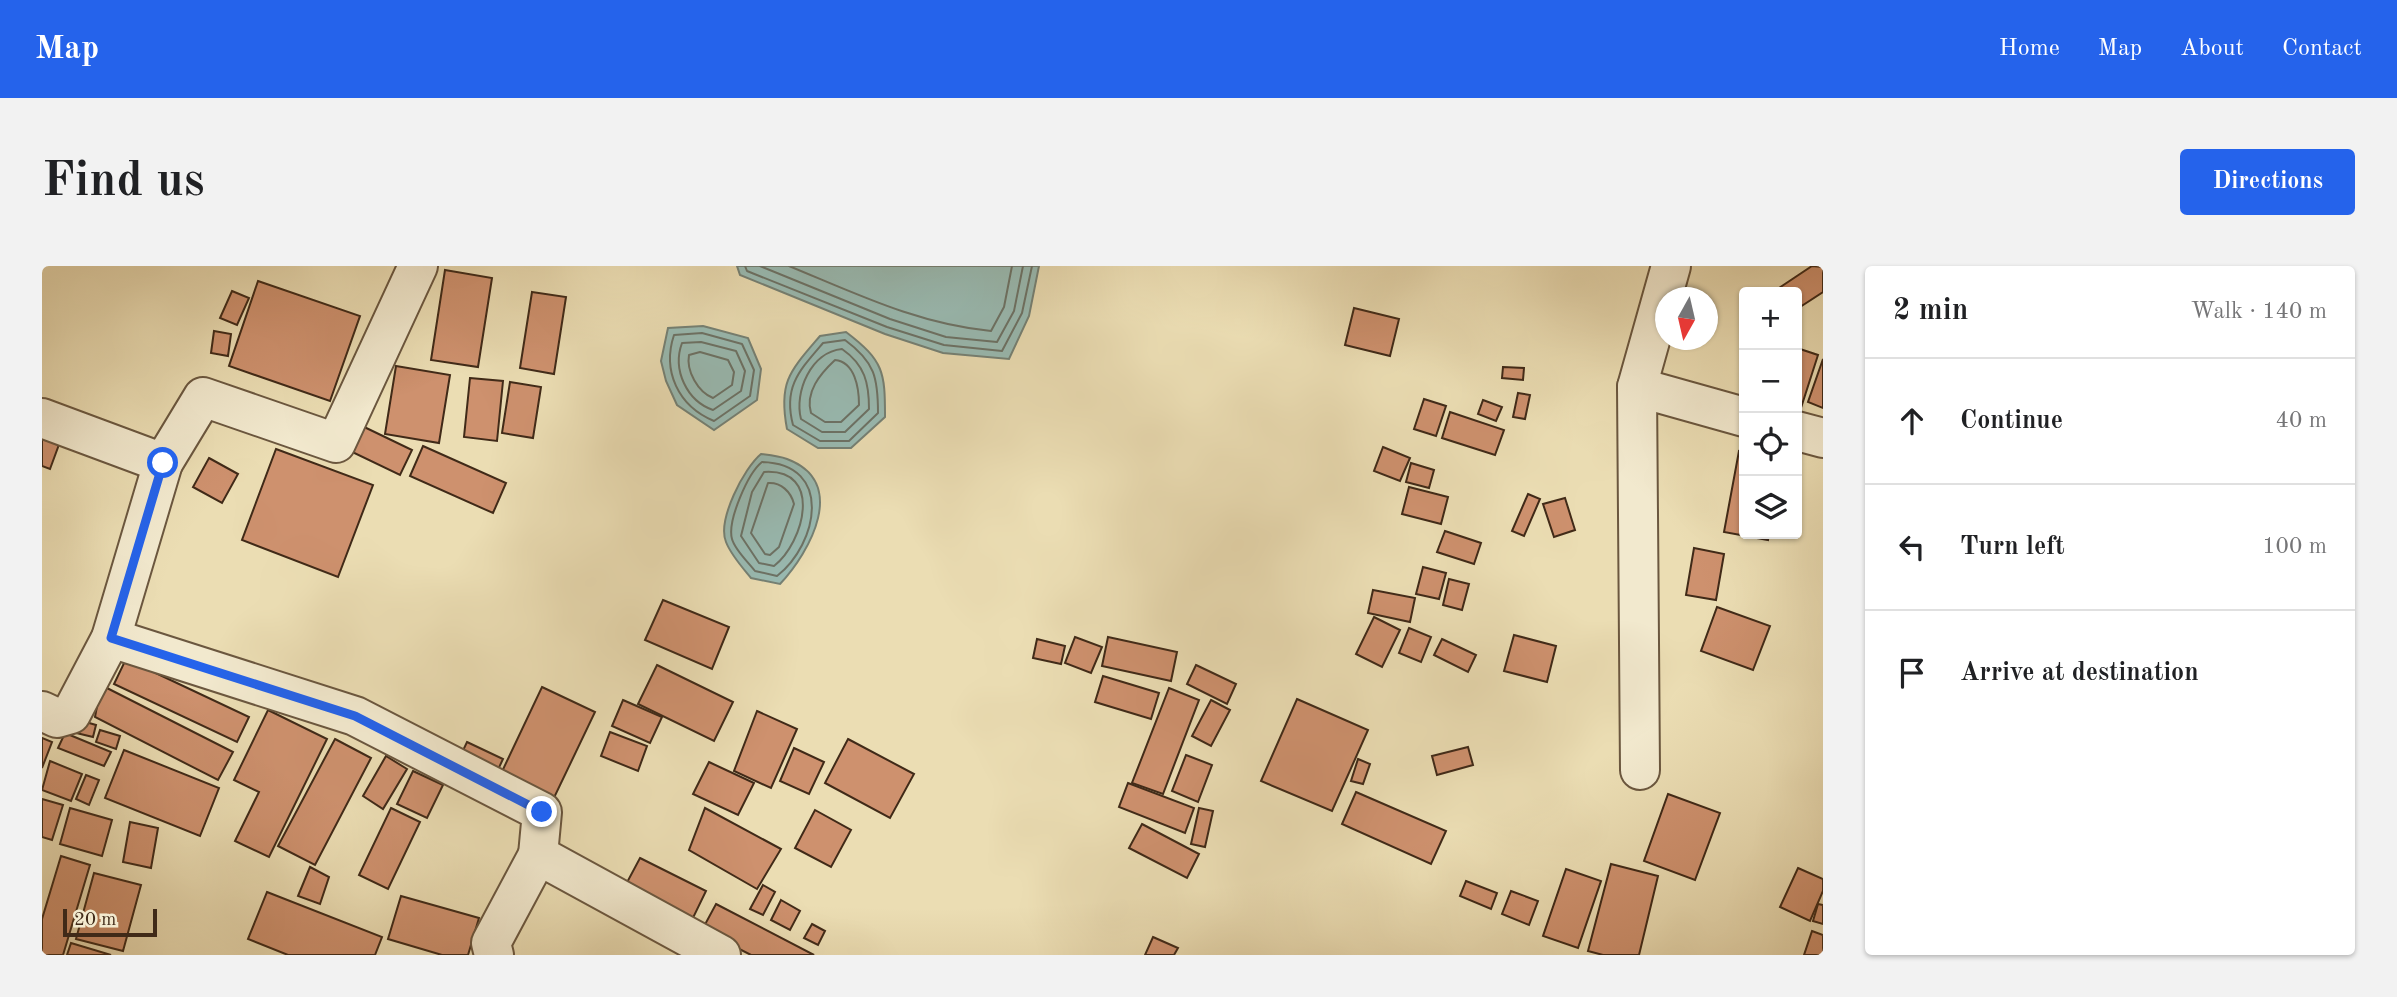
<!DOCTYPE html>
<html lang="en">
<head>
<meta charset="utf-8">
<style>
  :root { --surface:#fff; --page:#f2f2f2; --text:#202124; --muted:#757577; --line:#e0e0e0; --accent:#2563eb }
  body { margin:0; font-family:"Old Standard TT",serif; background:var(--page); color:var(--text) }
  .controls { position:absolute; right:21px; top:21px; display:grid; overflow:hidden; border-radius:7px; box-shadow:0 2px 5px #0004 }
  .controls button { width:63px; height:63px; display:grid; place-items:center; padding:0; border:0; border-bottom:2px solid var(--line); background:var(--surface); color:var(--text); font:35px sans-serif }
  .compass { position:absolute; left:1613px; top:21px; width:63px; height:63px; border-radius:50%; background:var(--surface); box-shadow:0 2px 5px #0004; rotate:188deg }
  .scale { position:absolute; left:21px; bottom:18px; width:94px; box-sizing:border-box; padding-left:7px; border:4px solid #402a18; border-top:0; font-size:19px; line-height:24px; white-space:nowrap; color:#402a18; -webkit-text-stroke:5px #f2e9ce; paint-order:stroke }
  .stop { position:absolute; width:21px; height:21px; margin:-16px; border:5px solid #2563eb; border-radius:50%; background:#fff }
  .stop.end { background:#2563eb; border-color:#fff; box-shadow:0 2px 7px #0008 }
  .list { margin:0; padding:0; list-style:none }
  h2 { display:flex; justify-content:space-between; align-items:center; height:91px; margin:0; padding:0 28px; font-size:30px }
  h2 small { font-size:23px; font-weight:400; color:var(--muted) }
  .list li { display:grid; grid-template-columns:46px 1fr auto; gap:21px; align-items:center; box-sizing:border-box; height:126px; padding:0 28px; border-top:2px solid var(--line) }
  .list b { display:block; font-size:26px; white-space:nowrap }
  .list em { font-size:23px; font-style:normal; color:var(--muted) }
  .icon { flex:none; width:38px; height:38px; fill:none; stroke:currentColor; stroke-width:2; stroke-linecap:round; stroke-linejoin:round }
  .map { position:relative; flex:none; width:1781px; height:689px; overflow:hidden; border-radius:7px }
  header { display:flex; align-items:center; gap:42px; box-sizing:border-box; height:98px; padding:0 35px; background:var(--accent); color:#fff }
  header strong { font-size:33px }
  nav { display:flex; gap:38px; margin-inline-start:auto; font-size:24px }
  .intro { display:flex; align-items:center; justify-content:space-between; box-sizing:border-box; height:168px; padding:0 42px }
  h1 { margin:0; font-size:49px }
  .button { padding:18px 32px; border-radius:7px; background:var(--accent); color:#fff; font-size:24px; font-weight:700 }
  main { display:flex; gap:42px; padding:0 42px }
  aside { flex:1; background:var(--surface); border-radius:7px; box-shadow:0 2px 5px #0004 }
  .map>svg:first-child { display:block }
  .water { fill:#99bbb3; stroke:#758175; stroke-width:2 }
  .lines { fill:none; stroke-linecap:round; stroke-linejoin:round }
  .shore { stroke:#6c7266; stroke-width:2 }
  .building { fill:#ce916e; stroke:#402a18; stroke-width:2 }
  .minor-casing { stroke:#6b573f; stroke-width:42 }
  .minor { stroke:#f2e9ce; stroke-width:38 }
  .route { stroke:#2563eb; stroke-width:9 }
</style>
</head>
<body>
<header>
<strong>Map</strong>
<nav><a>Home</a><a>Map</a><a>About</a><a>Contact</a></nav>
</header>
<div class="intro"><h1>Find us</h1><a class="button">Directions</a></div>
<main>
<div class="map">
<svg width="1781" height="689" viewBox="0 0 1781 689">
  <rect width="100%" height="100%" fill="#ebddb3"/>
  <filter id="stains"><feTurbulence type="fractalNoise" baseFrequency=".00286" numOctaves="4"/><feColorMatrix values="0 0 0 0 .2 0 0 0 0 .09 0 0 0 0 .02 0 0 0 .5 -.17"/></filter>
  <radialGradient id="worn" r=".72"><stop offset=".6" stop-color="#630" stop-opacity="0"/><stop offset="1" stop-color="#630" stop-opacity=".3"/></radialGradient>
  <g class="water">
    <path d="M695 0H997L987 50 967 93 901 87 843 68 698 9Z"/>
    <path d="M661 60 706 72 719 103 715 134 672 164 635 139 624 115 619 95 626 62Z"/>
    <path d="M804 66C842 95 843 106 843 151L809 182H776L745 163C736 116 748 105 778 70Z"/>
    <path d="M719 188C727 189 737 190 745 193 807 216 768 286 738 318L709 312C700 301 689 289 684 276 675 254 702 202 719 188Z"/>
  </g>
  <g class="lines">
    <g class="shore">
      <path d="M703 0 705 5 845 61 902 79 960 85 980 47 990 0"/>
      <path d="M718 0 848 53 904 71 955 76 972 45 981 0"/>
      <path d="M747 0C815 28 876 58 949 65L962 41 970 0"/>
      <path d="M660 67 700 78 712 104 708 130 672 155C636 140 620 105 632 69Z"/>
      <path d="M803 74C833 96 836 112 836 147L807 175H778L751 159C741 121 757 105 781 77Z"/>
      <path d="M659 76 694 85 703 105 699 125 671 144C645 135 630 104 640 77Z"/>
      <path d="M800 83C823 99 827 117 827 143L803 166H780L759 153C752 126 769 86 800 83Z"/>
      <path d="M658 86 686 94 692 106 690 119 671 132C656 126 644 105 647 89Z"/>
      <path d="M793 94C813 96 817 122 817 139L799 156H783L769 147C763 126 778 108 793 94Z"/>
      <path d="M720 196C792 198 776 278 735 310L713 305C706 296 693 284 690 273 685 255 706 207 720 196Z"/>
      <path d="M722 206C782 202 762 277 732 300L717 297 699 270 710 226Z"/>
      <path d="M726 217C739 216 749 226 752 238L737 281 728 289 723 288 709 267Z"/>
    </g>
  </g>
  <g class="building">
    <path d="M1770 0 1781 1V26L1755 43V26H1739L1737 22Z"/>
    <path d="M403 4 450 12 436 101 389 94Z"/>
    <path d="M216 15 318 50 288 135 187 100Z"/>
    <path d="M190 25 207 32 195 59 178 52Z"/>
    <path d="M490 26 524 31 512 108 478 102Z"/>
    <path d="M1312 42 1357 53 1348 90 1303 79Z"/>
    <path d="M172 65 189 68 186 90 169 87Z"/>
    <path d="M1755 82 1776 89 1757 148 1755 147Z"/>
    <path d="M1781 93V142L1766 136Z"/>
    <path d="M354 100 408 109 397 177 343 168Z"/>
    <path d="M1461 101 1482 102 1481 114 1460 112Z"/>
    <path d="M428 112 461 115 455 175 422 171Z"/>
    <path d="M468 116 499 121 491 172 460 167Z"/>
    <path d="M1476 127 1488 129 1483 153 1471 151Z"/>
    <path d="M1382 133 1404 140 1394 170 1372 163Z"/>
    <path d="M1441 134 1460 141 1454 155 1436 148Z"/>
    <path d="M1408 146 1462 164 1453 189 1400 172Z"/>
    <path d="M316 158 370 184 358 209 304 183Z"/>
    <path d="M0 166 19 173 8 203 0 200Z"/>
    <path d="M381 180 464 217 451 247 368 210Z"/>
    <path d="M1341 181 1368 192 1358 215 1332 205Z"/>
    <path d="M234 183 331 219 296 311 200 274Z"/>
    <path d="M1697 185 1702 186V268H1727L1726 274 1682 266Z"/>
    <path d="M167 192 196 208 180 237 151 221Z"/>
    <path d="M1369 197 1392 204 1387 222 1364 216Z"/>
    <path d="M1367 221 1406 231 1399 258 1360 248Z"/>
    <path d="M1486 228 1498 233 1482 270 1470 265Z"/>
    <path d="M1523 232 1533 264 1512 271 1501 238Z"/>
    <path d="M1403 265 1439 277 1432 298 1395 286Z"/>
    <path d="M1652 282 1682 288 1674 334 1644 329Z"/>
    <path d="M1381 301 1404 307 1397 333 1374 328Z"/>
    <path d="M1407 313 1427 318 1420 344 1401 339Z"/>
    <path d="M1331 324 1373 332 1368 356 1326 347Z"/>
    <path d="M621 334 687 361 670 403 603 374Z"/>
    <path d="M1675 341 1728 360 1711 404 1659 385Z"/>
    <path d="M1332 351 1358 364 1340 401 1314 388Z"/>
    <path d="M1367 362 1389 371 1379 396 1357 387Z"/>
    <path d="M1472 369 1514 380 1505 416 1462 405Z"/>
    <path d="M1033 371 1060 381 1049 407 1023 397Z"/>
    <path d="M1066 371 1135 386 1129 415 1060 400Z"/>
    <path d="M995 373 1023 380 1019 398 991 392Z"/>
    <path d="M1400 373 1434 389 1426 406 1392 389Z"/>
    <path d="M84 393 207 451 195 476 72 418Z"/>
    <path d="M615 399 691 436 672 475 596 438Z"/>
    <path d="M1154 399 1194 418 1185 438 1145 418Z"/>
    <path d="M1061 410 1117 427 1109 453 1053 436Z"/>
    <path d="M59 419 191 486 176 514 53 451Z"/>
    <path d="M500 421 553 446 509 538 456 514Z"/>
    <path d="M1127 422 1157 434 1121 528 1090 517Z"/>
    <path d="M1255 433 1326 464 1290 545 1219 515Z"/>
    <path d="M581 434 620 451 608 477 570 460Z"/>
    <path d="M1169 434 1188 444 1169 480 1150 470Z"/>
    <path d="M226 444 285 473 227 591 193 575 217 526 192 514Z"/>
    <path d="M715 445 755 463 729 522 692 505Z"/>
    <path d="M30 452 54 459 51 471 26 465Z"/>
    <path d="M58 464 78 470 74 483 54 476Z"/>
    <path d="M568 466 605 480 596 505 559 490Z"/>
    <path d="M23 467 69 486 62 500 16 482Z"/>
    <path d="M0 472 10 476 0 502Z"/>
    <path d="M293 473 329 492 273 599 236 580Z"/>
    <path d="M806 473 872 508 848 552 783 517Z"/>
    <path d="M425 476 461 493 452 512 416 495Z"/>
    <path d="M1426 481 1431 499 1395 509 1390 490Z"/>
    <path d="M752 482 782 496 767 528 738 515Z"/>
    <path d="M82 484 177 522 158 570 63 532Z"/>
    <path d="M1144 489 1170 499 1156 536 1130 525Z"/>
    <path d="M344 490 365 503 341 543 321 530Z"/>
    <path d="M1316 493 1328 498 1321 518 1309 515Z"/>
    <path d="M8 495 40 508 29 535 0 524Z"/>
    <path d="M667 496 712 517 696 549 651 528Z"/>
    <path d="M371 505 401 519 385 552 355 538Z"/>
    <path d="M44 509 57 514 47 539 34 533Z"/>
    <path d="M1086 517 1152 542 1143 567 1077 541Z"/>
    <path d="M1314 526 1404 565 1389 598 1300 558Z"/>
    <path d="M1626 528 1678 547 1653 614 1602 595Z"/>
    <path d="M0 533 21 539 10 574 0 571Z"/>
    <path d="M28 542 70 554 60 590 18 578Z"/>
    <path d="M349 542 378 556 346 623 317 609Z"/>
    <path d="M663 542 739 583 715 623 647 584Z"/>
    <path d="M1157 542 1171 545 1163 581 1149 578Z"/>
    <path d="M773 544 809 564 789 601 753 582Z"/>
    <path d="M88 556 116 562 109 602 81 596Z"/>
    <path d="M1100 558 1157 588 1145 612 1087 582Z"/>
    <path d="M19 590 48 599 21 689H0V653Z"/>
    <path d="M598 592 664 625 649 656 582 622Z"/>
    <path d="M1569 598 1616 610 1597 689H1561L1546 685Z"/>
    <path d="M268 601 287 611 278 638 256 630Z"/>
    <path d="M1756 602 1781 613V625L1768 655 1738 641Z"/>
    <path d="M1524 603 1559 615 1536 682 1501 670Z"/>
    <path d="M52 607 99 619 81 685 34 673Z"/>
    <path d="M1424 615 1455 627 1449 643 1418 630Z"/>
    <path d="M721 619 733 626 721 649 708 643Z"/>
    <path d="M1469 625 1496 635 1487 659 1460 648Z"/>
    <path d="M225 626 340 671 333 689H246L206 673Z"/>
    <path d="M359 630 437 652 426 689H400L346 673Z"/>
    <path d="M739 634 758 645 748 664 729 654Z"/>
    <path d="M674 638 772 689H709L660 664Z"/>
    <path d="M1776 638 1781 639V658L1771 655Z"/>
    <path d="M770 658 783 665 776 679 762 672Z"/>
    <path d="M1770 665 1781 669V689H1762Z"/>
    <path d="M1111 671 1136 682 1132 689H1103Z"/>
    <path d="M29 677 69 689H25Z"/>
  </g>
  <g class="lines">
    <defs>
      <g id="minor">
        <path d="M1595 121 1702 151"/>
        <path d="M0 152 121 197 161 131 294 177 376 0"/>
        <path d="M1755 165 1781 172"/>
        <path d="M69 372 313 450 500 546 496 589 679 689"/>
        <path d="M0 445 15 452 29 448 69 372 121 197"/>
        <path d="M1598 504 1595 121 1629 0"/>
        <path d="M452 689 449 677 496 589"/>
      </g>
    </defs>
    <use href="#minor" class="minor-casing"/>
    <use href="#minor" class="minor"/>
  </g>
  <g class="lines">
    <path class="route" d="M121 197 69 372 313 450 500 546"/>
  </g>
  <rect width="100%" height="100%" filter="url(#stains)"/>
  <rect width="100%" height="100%" fill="url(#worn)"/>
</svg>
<div class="controls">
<button>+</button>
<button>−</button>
<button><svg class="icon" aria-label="locate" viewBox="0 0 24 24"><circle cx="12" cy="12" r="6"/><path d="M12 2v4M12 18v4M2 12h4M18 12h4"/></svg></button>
<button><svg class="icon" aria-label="layers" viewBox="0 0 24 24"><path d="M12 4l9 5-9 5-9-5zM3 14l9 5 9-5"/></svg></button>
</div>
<svg class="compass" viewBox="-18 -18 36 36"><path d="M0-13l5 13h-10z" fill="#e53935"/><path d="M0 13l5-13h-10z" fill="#757577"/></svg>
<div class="scale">20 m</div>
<div class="stop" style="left:121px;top:197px"></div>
<div class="stop end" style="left:500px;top:546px"></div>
</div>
<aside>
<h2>2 min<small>Walk · 140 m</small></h2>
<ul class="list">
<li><svg class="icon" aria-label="ahead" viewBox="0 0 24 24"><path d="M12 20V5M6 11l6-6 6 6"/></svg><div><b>Continue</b></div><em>40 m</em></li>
<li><svg class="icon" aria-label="left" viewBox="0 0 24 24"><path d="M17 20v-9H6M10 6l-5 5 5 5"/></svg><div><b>Turn left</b></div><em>100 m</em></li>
<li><svg class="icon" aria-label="arrive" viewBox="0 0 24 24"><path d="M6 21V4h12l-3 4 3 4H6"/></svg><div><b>Arrive at destination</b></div></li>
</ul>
</aside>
</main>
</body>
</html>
